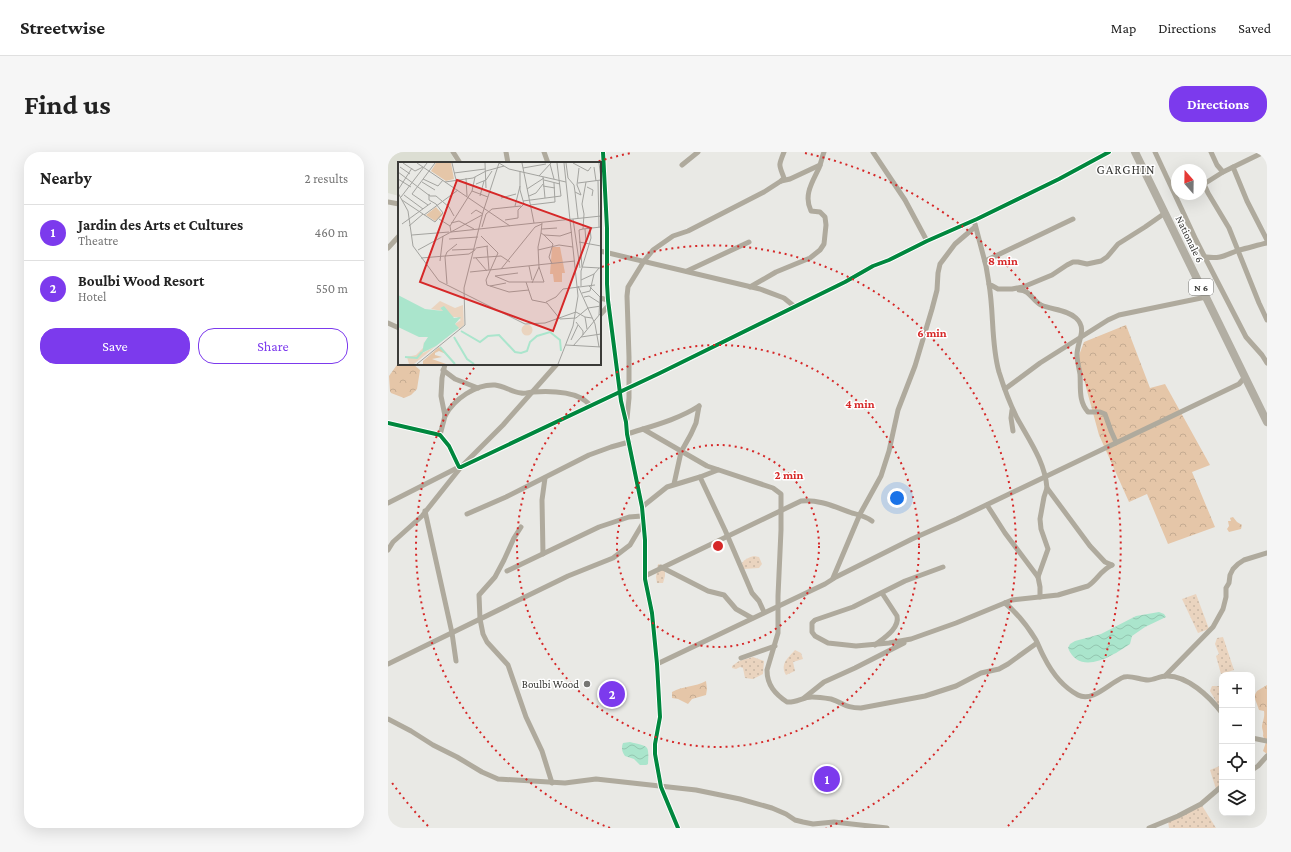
<!DOCTYPE html>
<html lang="en">
<head>
<meta charset="utf-8">
<style>
  :root { --surface:#fff; --page:#f6f6f6; --text:#222; --muted:#767676; --line:#e0e0e0; --accent:#7c3aed }
  body { margin:0; font-family:"Crimson Pro",serif; background:var(--page); color:var(--text) }
  .controls { position:absolute; right:12px; bottom:12px; display:grid; overflow:hidden; border-radius:8px; box-shadow:0 4px 16px #0002 }
  .controls button { width:36px; height:36px; display:grid; place-items:center; padding:0; border:0; border-bottom:1px solid var(--line); background:var(--surface); color:var(--text); font:20px sans-serif }
  .compass { position:absolute; left:783px; top:12px; width:36px; height:36px; border-radius:50%; background:var(--surface); box-shadow:0 4px 16px #0002; rotate:340deg }
  .you { position:absolute; left:509px; top:346px; width:14px; height:14px; margin:-10px; border:3px solid #fff; border-radius:50%; background:#1a73e8; box-shadow:0 0 0 6px #1a73e833 }
  .badge { display:grid; place-items:center; width:26px; height:26px; border-radius:50%; background:var(--accent); color:#fff; font-size:13px; font-weight:700 }
  .pin { position:absolute; translate:-50% -50%; border:2px solid #fff; box-shadow:0 1px 4px #0006 }
  .list { margin:0; padding:0; list-style:none }
  h2 { display:flex; justify-content:space-between; align-items:center; height:52px; margin:0; padding:0 16px; font-size:17px }
  h2 small { font-size:13px; font-weight:400; color:var(--muted) }
  .list li { display:grid; grid-template-columns:26px 1fr auto; gap:12px; align-items:center; box-sizing:border-box; height:56px; padding:0 16px; border-top:1px solid var(--line) }
  .list b { display:block; font-size:15px; white-space:nowrap }
  .list p { margin:0; font-size:13px; white-space:nowrap; color:var(--muted) }
  .list em { font-size:13px; font-style:normal; color:var(--muted) }
  .actions { display:flex; gap:8px; padding:12px 16px }
  .actions a { flex:1; padding:9px 0; border:1px solid var(--accent); border-radius:16px; text-align:center; font-size:14px; color:var(--accent) }
  .actions .main { background:var(--accent); color:#fff }
  .icon { flex:none; width:22px; height:22px; fill:none; stroke:currentColor; stroke-width:2; stroke-linecap:round; stroke-linejoin:round }
  .map { position:relative; flex:none; width:879px; height:676px; overflow:hidden; border-radius:16px }
  header { display:flex; align-items:center; gap:24px; box-sizing:border-box; height:56px; padding:0 20px; background:var(--surface); border-bottom:1px solid var(--line) }
  header strong { font-size:19px }
  nav { display:flex; gap:22px; margin-inline-start:auto; font-size:14px }
  .intro { display:flex; align-items:center; justify-content:space-between; box-sizing:border-box; height:96px; padding:0 24px }
  h1 { margin:0; font-size:28px }
  .button { padding:10px 18px; border-radius:16px; background:var(--accent); color:#fff; font-size:14px; font-weight:700 }
  main { display:flex; gap:24px; padding:0 24px }
  aside { flex:1; background:var(--surface); border-radius:16px; box-shadow:0 4px 16px #0002 }
  .map>svg:first-child { display:block }
  .built { fill:#dcded3 }
  .grass { fill:url(#grass-dots) }
  .forest { fill:url(#forest-crowns) }
  .water { fill:url(#water-waves) }
  .lines { fill:none; stroke-linecap:round; stroke-linejoin:round }
  .street { stroke:#afaa9d; stroke-width:5 }
  .primary { stroke:#b2aea3; stroke-width:8 }
  .cycleway-casing { stroke:#fff; stroke-width:6 }
  .cycleway { stroke:#00873e; stroke-width:4 }
  .ring { fill:none; stroke:#d62828; stroke-width:2; stroke-dasharray:2 4 }
  .poi-dot { fill:#777774; stroke:#fff; stroke-width:1.5 }
  .labels { text-anchor:middle; dominant-baseline:central; stroke-width:3; stroke-linejoin:round; paint-order:stroke }
  .shield { fill:#fff; stroke:#757573; stroke-width:1 }
  .shield-label { font-size:10px; font-weight:bold; fill:#3a3a37 }
  .street-label { font-size:11px; fill:#3a3a37; stroke:#fff }
  .poi-label { font-size:11px; fill:#3a3a37; stroke:#fff; text-anchor:end }
  .quarter-label { font-size:13px; letter-spacing:1px; fill:#3a3a37; stroke:#fff }
  .inset-river { fill:none; stroke:#aae5cc; stroke-width:2 }
  .inset-road { fill:none; stroke:#a3a39f; stroke-width:1 }
  .view { fill:#d62828; fill-opacity:0.15; stroke:#d62828; stroke-width:2 }
  .inset-edge { fill:none; stroke:#3a3a37; stroke-width:2 }
  .centre { fill:#d62828; stroke:#fff; stroke-width:2 }
  .ring-label { font-size:12px; text-anchor:middle; font-weight:bold; fill:#d62828; stroke:#fff; stroke-width:3; stroke-linejoin:round; paint-order:stroke }
</style>
</head>
<body>
<header>
<strong>Streetwise</strong>
<nav><a>Map</a><a>Directions</a><a>Saved</a></nav>
</header>
<div class="intro"><h1>Find us</h1><a class="button">Directions</a></div>
<main>
<aside>
<h2>Nearby<small>2 results</small></h2>
<ul class="list">
<li><span class="badge">1</span><div><b>Jardin des Arts et Cultures</b><p>Theatre</p></div><em>460 m</em></li>
<li><span class="badge">2</span><div><b>Boulbi Wood Resort</b><p>Hotel</p></div><em>550 m</em></li>
</ul>
<div class="actions"><a class="main">Save</a><a>Share</a></div>
</aside>
<div class="map">
<svg width="879" height="676" viewBox="0 0 879 676">
  <defs>
    <pattern id="grass-dots" width="8" height="8" patternUnits="userSpaceOnUse"><rect width="8" height="8" fill="#ead4bf"/><path d="M2 2h.1M6 6h.1" fill="none" stroke="#c9b7a5" stroke-width="1.8" stroke-linecap="round"/></pattern>
    <pattern id="forest-crowns" width="20" height="18" patternUnits="userSpaceOnUse"><rect width="20" height="18" fill="#e5c6a8"/><path d="M2 6a3 3 0 1 1 6 0M12 15a3 3 0 1 1 6 0" fill="none" stroke="#c5ab91"/></pattern>
    <pattern id="water-waves" width="16" height="10" patternUnits="userSpaceOnUse"><rect width="16" height="10" fill="#aae5cc"/><path d="M0 5q4-4 8 0t8 0" fill="none" stroke="#93c5b0"/></pattern>
  </defs>
  <rect width="100%" height="100%" fill="#e9e9e5"/>
  <path class="built" d="M8 0H62L68 11H11V44L0 41V4Z"/>
  <g class="grass">
    <path d="M366 404 371 405 374 412 371 416 355 417 354 411C357 407 361 405 366 404Z"/>
    <path d="M270 412 277 414V424L275 431H269L268 425Z"/>
    <path d="M808 442 821 477 810 481 794 447Z"/>
    <path d="M835 485 846 518 833 522 828 504 831 502 827 492 829 486Z"/>
    <path d="M407 498 413 501 415 507 405 510 407 519 398 523C392 512 399 507 407 498Z"/>
    <path d="M365 505 376 509 375 522 365 527 357 526 355 516 352 515 348 517 344 516V514L351 509Z"/>
    <path d="M824 534H834V555L832 556 822 539Z"/>
    <path d="M834 613V633L828 637 822 618Z"/>
    <path d="M813 652 828 676H781L780 669Z"/>
  </g>
  <g class="forest">
    <path d="M738 173 762 236 777 232 822 313 804 320 827 375 780 392 759 342 741 350 711 283 690 206 696 190Z"/>
    <path d="M11 210V212H25L32 218 29 237 23 243 16 246 3 241 2 239 1 224Z"/>
    <path d="M845 365 849 370 854 373 853 377 841 380 839 377 841 374 840 369H843L842 366Z"/>
    <path d="M318 529 319 537 318 543 304 547 300 552 290 547 284 546V540C295 534 307 535 318 529Z"/>
    <path d="M879 533V602L875 599 878 590 875 584C876 580 874 578 874 574 875 568 877 565 876 559L871 558 866 544 869 539Z"/>
  </g>
  <g class="water">
    <path d="M771 460 776 462 778 465 757 475 744 484 742 492C726 503 692 525 680 496L682 492 687 489 713 482 748 464Z"/>
    <path d="M242 590C261 595 261 592 260 612L258 613H252L246 607 237 604C234 600 233 596 235 591Z"/>
  </g>
  <g class="lines">
    <g class="street">
      <path d="M65 0 72 11"/>
      <path d="M118 0 120 11"/>
      <path d="M156 0 160 11"/>
      <path d="M215 0 219 76V132L220 148 233 249 238 270 239 282 254 355 257 388V427L264 461 269 512 272 565 267 592V602L273 635 290 676"/>
      <path d="M485 0 517 48 539 89"/>
      <path d="M767 0 808 88 858 185 874 203 879 211"/>
      <path d="M823 0 829 13 835 20 816 32 820 41 841 76 871 151 879 168"/>
      <path d="M294 13 310 0"/>
      <path d="M845 15 859 49 879 88"/>
      <path d="M835 20 876 0"/>
      <path d="M393 29 396 26C391 12 390 15 396 0"/>
      <path d="M0 50 11 52"/>
      <path d="M587 72 598 114 601 132 610 137H624L635 135 664 123 679 113 685 110H690L699 112 713 109 719 105 730 92 757 75 777 61"/>
      <path d="M0 96 11 84"/>
      <path d="M212 99 372 137 396 146 407 155"/>
      <path d="M818 105C834 107 837 103 851 98 860 96 870 93 879 91"/>
      <path d="M597 109 685 67"/>
      <path d="M299 119 361 90"/>
      <path d="M601 132C606 161 603 192 611 220 616 236 622 252 629 266 641 288 657 310 659 336L702 394 717 410 724 413"/>
      <path d="M362 135 388 120 422 106 432 98 436 92 438 73 437 65 432 60 423 59C415 43 425 29 431 16 433 11 434 5 436 0"/>
      <path d="M631 138C642 138 644 148 653 153 664 158 678 157 688 166 700 177 689 189 689 203 689 209 691 216 692 222 693 235 690 249 700 260H712L717 262 723 279 728 290"/>
      <path d="M212 146 220 148"/>
      <path d="M212 163 221 153"/>
      <path d="M0 171 11 176"/>
      <path d="M55 218 67 227 90 236"/>
      <path d="M617 237 652 211 720 168 731 163 818 145"/>
      <path d="M624 258 623 266 625 279"/>
      <path d="M57 264C66 247 88 232 107 233 116 234 124 240 133 241 137 242 141 240 145 240 160 239 179 239 193 246 197 248 200 251 203 254"/>
      <path d="M239 267 241 246V205L239 144 240 135 256 109 265 98 285 84 300 79 376 40 393 29 402 27 432 13"/>
      <path d="M0 271 52 283 61 294 71 315H73L272 221 457 130 485 114 501 108 539 89 589 67 671 27 721 0"/>
      <path d="M255 277 319 314 385 336 393 342V378L390 444V481L379 518C379 533 387 542 399 550 408 551 415 545 424 545 430 545 437 546 443 547 456 551 457 556 473 556L537 544 568 534 593 521 611 517 620 512 649 491"/>
      <path d="M239 282C264 274 289 268 311 254"/>
      <path d="M52 283 57 264 53 244 54 226 57 212"/>
      <path d="M312 325 337 378 364 441 371 449 376 460"/>
      <path d="M286 332 293 300 303 282 308 271 311 254"/>
      <path d="M0 351 71 315"/>
      <path d="M599 353 617 381 650 425"/>
      <path d="M254 355 279 335 312 325 330 318"/>
      <path d="M37 359 64 481 68 509"/>
      <path d="M79 362 118 345 201 303 223 295 241 290"/>
      <path d="M133 375 126 386 116 408 107 425 91 443 92 467 95 482 99 490 120 513 138 565 154 599 164 631"/>
      <path d="M0 398 5 390 34 364 73 315 115 273 169 212"/>
      <path d="M155 402 154 348 157 326"/>
      <path d="M273 415 320 439 336 443 348 457 364 466"/>
      <path d="M555 415 517 429 465 455 427 468 424 471V480L427 484 440 491 468 494 501 491 523 487 568 471 624 448 670 443 700 434C709 428 713 418 724 413"/>
      <path d="M119 419 211 375 241 365 254 364"/>
      <path d="M257 424 413 349C431 347 447 355 464 361 472 363 477 364 484 369"/>
      <path d="M445 426 472 362 493 324 501 299 510 258 527 214 544 157 549 138 550 121 552 112 567 92 587 75"/>
      <path d="M652 445V435L650 425 660 397 653 377 652 367 656 345 659 336"/>
      <path d="M617 451C629 461 640 475 648 488 651 494 653 500 656 505 663 519 675 535 690 543 705 551 722 530 736 525 744 523 752 528 760 528 766 528 772 524 778 524 799 523 822 545 834 561"/>
      <path d="M487 493C496 486 512 476 509 464L494 441"/>
      <path d="M353 506 387 494"/>
      <path d="M0 512 180 424 225 406 242 393 255 371"/>
      <path d="M269 512 437 432 448 425 524 387 569 367 851 232 857 225"/>
      <path d="M777 524 825 475 835 457 838 445V436L841 431 842 423 845 417 850 412 856 408 879 401"/>
      <path d="M416 546 436 530 467 516 516 491"/>
      <path d="M0 567 23 579 45 593 69 605 94 620 110 627 177 631 208 627 308 638 352 647 384 656 398 662 407 668 415 670 425 672 446 670 499 676"/>
      <path d="M864 586 879 589"/>
      <path d="M864 618 870 614 879 604"/>
      <path d="M761 676 790 664 813 652 834 634"/>
    </g>
    <path class="primary" d="M747 0 879 270"/>
    <defs>
      <g id="cycleway">
        <path d="M215 0 219 76V132L220 148 233 249 238 270 239 282 254 355 257 388V427L264 461 269 512 272 565 267 592V602L273 635 290 676"/>
        <path d="M0 271 52 283 61 294 71 315H73L272 221 457 130 485 114 501 108 539 89 589 67 671 27 721 0"/>
      </g>
    </defs>
    <use href="#cycleway" class="cycleway-casing"/>
    <use href="#cycleway" class="cycleway"/>
  </g>
  <g class="ring">
    <circle cx="330" cy="394" r="101"/>
    <circle cx="330" cy="394" r="201"/>
    <path d="M222 676A302 302 0 0 1 89 212M214 115A302 302 0 1 1 438 676"/>
    <path d="M40 674A403 403 0 0 1 2 628M205 11A403 403 0 0 1 243 1M417 1A403 403 0 0 1 620 674"/>
  </g>
  <circle class="poi-dot" cx="199" cy="532" r="4"/>
  <g class="labels">
    <rect class="shield" x="801" y="127" width="24" height="16" rx="3"/>
    <g class="shield-label">
      <text x="813" y="135">N 6</text>
    </g>
    <g class="street-label">
      <text transform="translate(802 87) rotate(64)">Nationale 6</text>
    </g>
    <g class="poi-label">
      <text x="191" y="532">Boulbi Wood</text>
    </g>
    <g class="quarter-label">
      <text x="738" y="17">GARGHIN</text>
    </g>
  </g>
  <g transform="translate(10 10)">
    <rect width="203" height="203" fill="#e9e9e5"/>
    <path d="M123.5 168a5.5 5.5 0 1 1 11 0a5.5 5.5 0 1 1-11 0Z" fill="#ead4bf"/>
    <path d="M38 1H53L56 17 48 19 33 9ZM38 45 45 53 37 59 28 53ZM154 85H162L167 111H164V120H156L155 112H152ZM41 185 48 192 41 189 37 191V193L44 195 34 197 48 202H25V199Z" fill="#e5c6a8"/>
    <path d="M42 139 57 146 65 143 66 163 61 167 57 162 63 158 59 155H54L45 145 42 146 45 149 33 147ZM26 179 25 191 38 184 16 202H11L9 195 18 193 26 185Z" fill="#ead4bf"/>
    <path d="M0 133 27 147 45 149 42 146 46 144 56 156 63 155 57 162 61 166 38 184 24 191 26 181 30 175H21L0 165Z" fill="#aae5cc"/>
    <path class="inset-river" d="M63 169 82 180 90 174 101 173 117 190 123 191 129 189 132 180 139 174 152 170 162 178 163 189M56 175 69 197 76 202M42 185 57 202M7 195 19 196 24 190"/>
    <path class="inset-road" d="M5 1 17 9 25 5M19 1 112 64M54 1 58 18M87 1 88 26M101 1 111 7 168 20M124 1 136 61M168 1 170 16 176 23 177 30 183 33 179 23 181 6M175 1 190 9 193 5M201 1 203 16M152 2 156 17M2 5 12 12M196 5 198 19M125 6 148 2M0 10 32 34H38L51 45 56 54M56 11 87 7M141 14 153 1M145 15 147 36M68 16 69 34M0 17 13 25M25 17 40 24 45 18M146 18 162 22M200 19 201 65M24 20 37 28M47 20 75 16 88 9 106 4M180 21 203 18M78 22 88 18 94 9M145 24 157 26M189 25 195 28 194 34M129 27 146 16M0 28 14 6M74 29 77 15M177 30 180 56M0 31 10 49 15 84 41 119 127 162 147 161 178 150 187 155 194 156M14 32 37 1M14 32 30 43M6 33 25 47M82 34 86 19M131 34 138 31 145 22M3 35 29 1M103 36 118 32M4 38 37 60 45 51 38 42 31 38V32M125 39 163 34 159 1M132 43 157 40 156 21M117 44 122 24M73 52 78 48 85 52M26 53 60 28M41 57 52 64 53 70 203 54M175 57 182 106M107 58 120 56V48L126 42 122 28V9M53 61 61 59 76 67M144 61 143 71 146 73 162 74 174 70M4 62 33 41M11 64 25 52M52 64 74 29 90 35M84 65 88 52 94 47 123 44M144 67 159 66M185 67 203 65M187 67 188 80M14 73 51 70M146 73 155 82 151 95 154 102M83 74 100 91 88 118 89 123 111 130 131 128M51 77 80 75M181 80 203 84M89 84 91 108M78 86 90 84M20 88 84 53M54 88 78 87M140 88 161 83 175 85M23 96 71 92 77 88M75 96 103 94 112 100M78 96 89 109M42 99 45 74M131 104 134 118M184 105 181 68 185 67 186 52 184 42 188 20M184 105 202 106M103 107 137 65 144 62M72 110 177 99M97 114 111 120H146L141 105 140 85 143 71M97 114 120 111M183 118 196 112M128 120 134 138 149 141 162 157 178 156 190 146 203 144M134 121 141 105M49 122 47 95 49 90 59 82M92 124 108 121M180 124 197 162 201 185M183 124V109L193 76 192 66M191 124 202 135 201 153M184 131 192 129 196 112 201 106M186 135 191 134 202 141M148 140 158 135 165 127 197 123M187 155 189 167M178 160 185 169V173M183 175 202 152M173 178 180 163M168 183 203 185M175 184 183 175 203 172M19 202 67 163 66 126 85 50 101 1M160 202 175 164 180 134 166 1"/>
    <path class="view" d="M59 18 193 66 155 169 22 120Z"/>
    <rect width="203" height="203" class="inset-edge"/>
  </g>
  <circle cx="330" cy="394" r="6" class="centre"/>
  <g class="ring-label">
    <text x="615" y="113">8 min</text>
    <text x="544" y="185">6 min</text>
    <text x="472" y="256">4 min</text>
    <text x="401" y="327">2 min</text>
  </g>
</svg>
<div class="controls">
<button>+</button>
<button>−</button>
<button><svg class="icon" aria-label="locate" viewBox="0 0 24 24"><circle cx="12" cy="12" r="6"/><path d="M12 2v4M12 18v4M2 12h4M18 12h4"/></svg></button>
<button><svg class="icon" aria-label="layers" viewBox="0 0 24 24"><path d="M12 4l9 5-9 5-9-5zM3 14l9 5 9-5"/></svg></button>
</div>
<svg class="compass" viewBox="-18 -18 36 36"><path d="M0-13l5 13h-10z" fill="#e53935"/><path d="M0 13l5-13h-10z" fill="#767676"/></svg>
<div class="you"></div>
<div class="pin badge" style="left:439px;top:627px">1</div>
<div class="pin badge" style="left:224px;top:542px">2</div>
</div>
</main>
</body>
</html>
